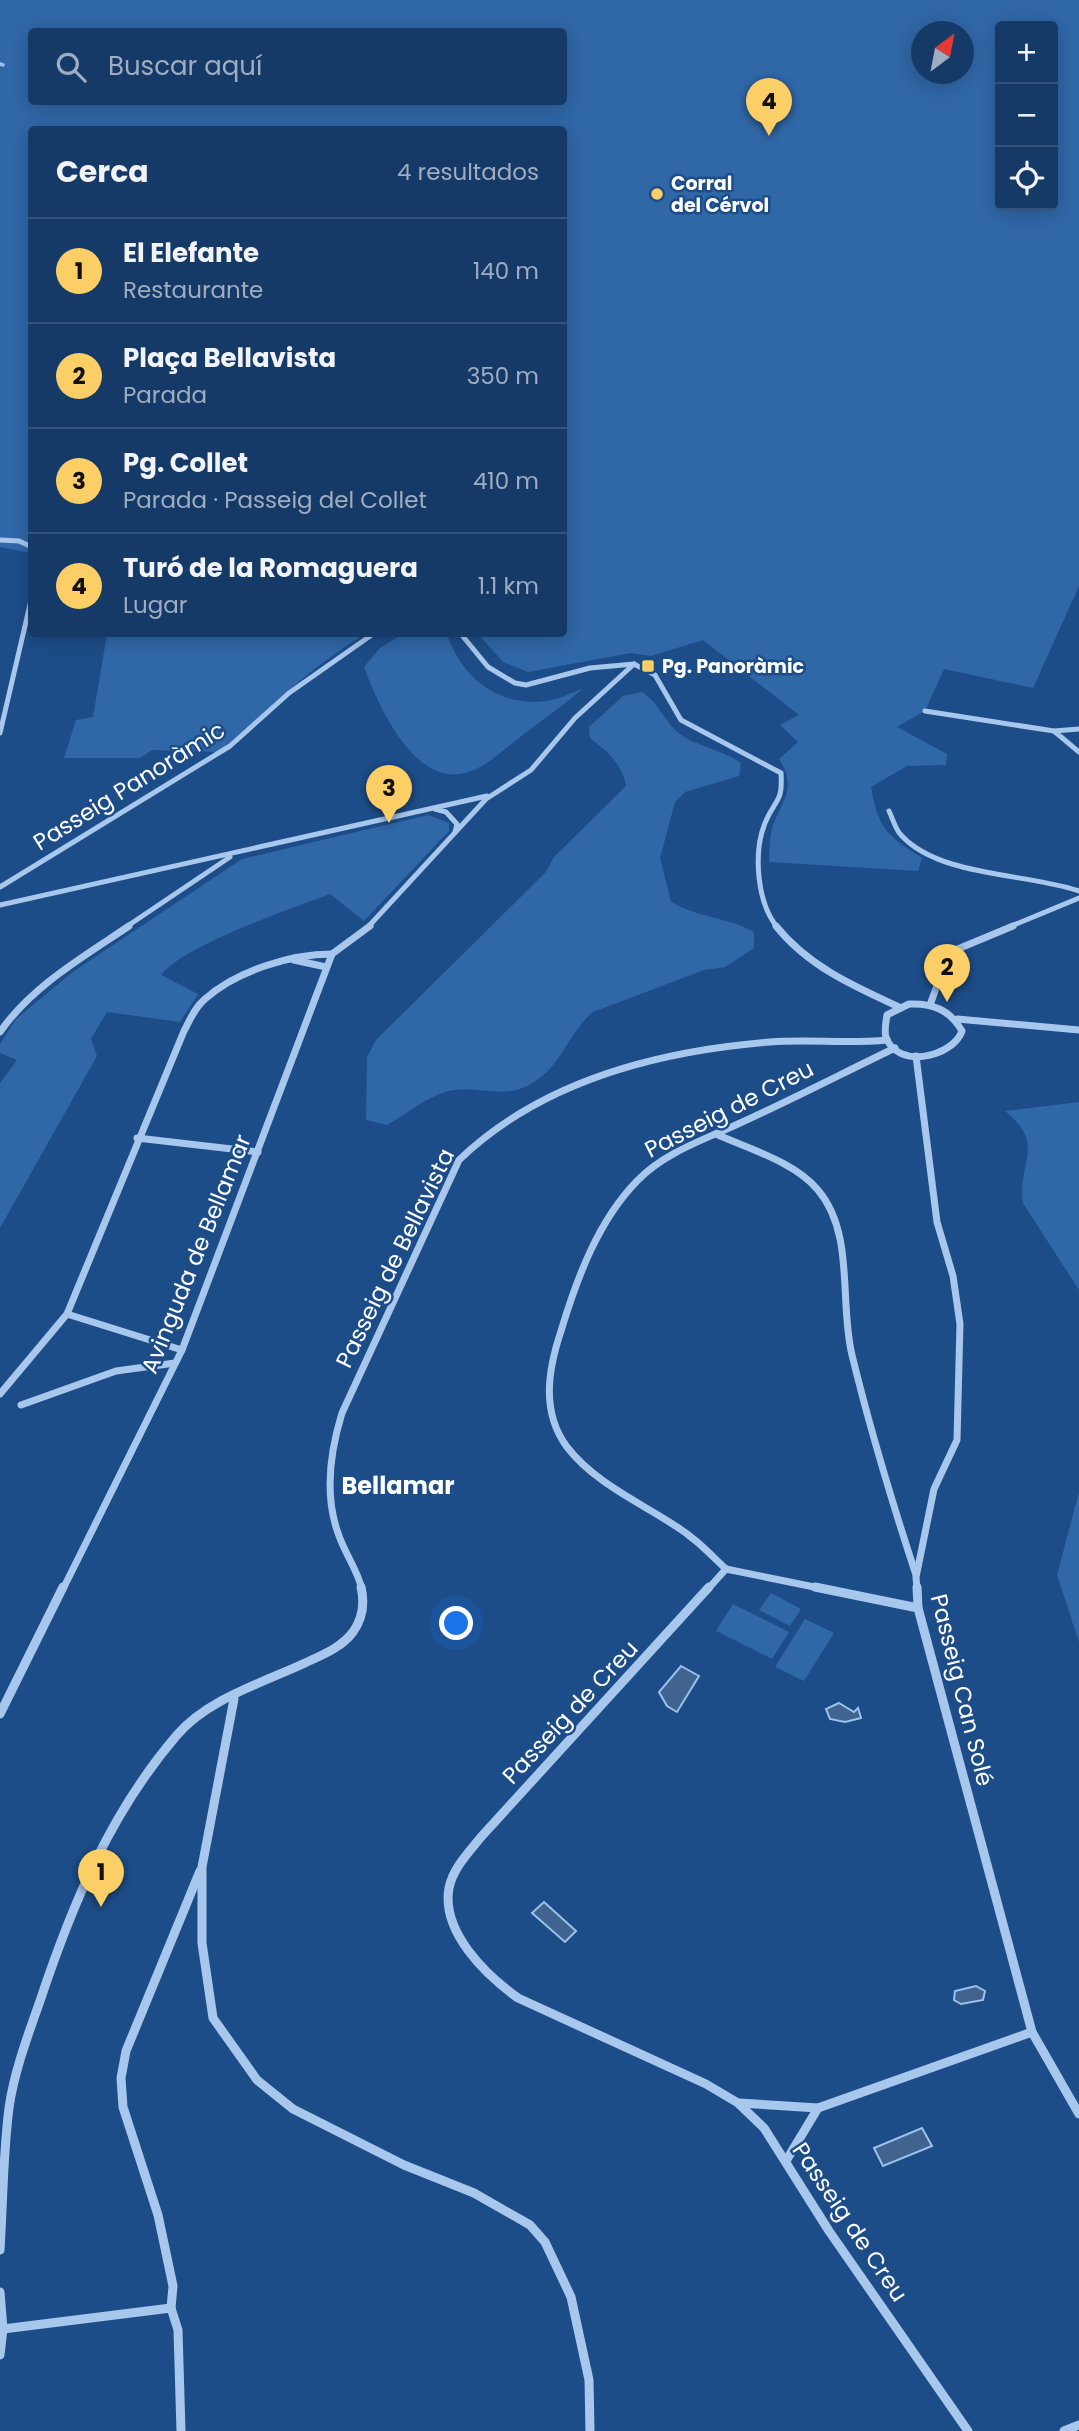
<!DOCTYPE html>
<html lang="es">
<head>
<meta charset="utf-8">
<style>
  :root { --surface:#163a67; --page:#1f416d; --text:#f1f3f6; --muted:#9eadc0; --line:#35547b; --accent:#fbcf66 }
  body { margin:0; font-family:Poppins,sans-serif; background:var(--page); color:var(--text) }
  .controls { position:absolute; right:21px; top:21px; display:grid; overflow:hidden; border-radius:7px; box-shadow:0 4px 18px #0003 }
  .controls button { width:63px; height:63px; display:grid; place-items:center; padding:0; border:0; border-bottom:2px solid var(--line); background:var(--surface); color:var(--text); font:35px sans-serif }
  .compass { position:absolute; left:911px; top:21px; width:63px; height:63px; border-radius:50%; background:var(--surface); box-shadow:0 4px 18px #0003; rotate:32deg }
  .you { position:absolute; left:457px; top:1624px; width:24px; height:24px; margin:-18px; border:5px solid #fff; border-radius:50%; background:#1a73e8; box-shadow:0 0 0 10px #1a73e833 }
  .badge { display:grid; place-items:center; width:46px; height:46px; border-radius:50%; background:var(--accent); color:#111; font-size:23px; font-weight:700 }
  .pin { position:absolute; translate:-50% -58px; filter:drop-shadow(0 2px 4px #0008) }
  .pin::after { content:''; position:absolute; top:37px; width:24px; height:21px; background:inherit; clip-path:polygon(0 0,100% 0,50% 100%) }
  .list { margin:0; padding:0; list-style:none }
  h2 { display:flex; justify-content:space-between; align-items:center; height:91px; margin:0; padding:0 28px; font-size:30px }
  h2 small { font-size:23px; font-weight:400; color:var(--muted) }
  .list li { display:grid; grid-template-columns:46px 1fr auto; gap:21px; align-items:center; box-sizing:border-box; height:105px; padding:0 28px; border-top:2px solid var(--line) }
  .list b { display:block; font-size:26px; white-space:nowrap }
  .list p { margin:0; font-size:23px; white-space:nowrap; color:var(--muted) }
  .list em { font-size:23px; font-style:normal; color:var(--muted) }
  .icon { flex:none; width:38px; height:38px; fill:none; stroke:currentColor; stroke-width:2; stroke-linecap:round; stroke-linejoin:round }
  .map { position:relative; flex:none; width:1079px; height:2431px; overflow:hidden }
  .search { position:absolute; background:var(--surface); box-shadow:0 4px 18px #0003; left:28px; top:28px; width:539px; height:77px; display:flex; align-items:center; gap:18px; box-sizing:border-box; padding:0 24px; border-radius:7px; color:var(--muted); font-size:26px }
  .panel { position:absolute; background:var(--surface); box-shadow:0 4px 18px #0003; left:28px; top:126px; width:539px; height:511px; border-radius:7px }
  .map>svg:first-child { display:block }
  .green { fill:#3067a7; fill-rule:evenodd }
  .water { fill:#41638f; stroke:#9bc2ed; stroke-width:2 }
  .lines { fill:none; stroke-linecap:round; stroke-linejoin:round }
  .stream { stroke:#9bc2ed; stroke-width:3.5 }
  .street-far2 { stroke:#a8c7ec; stroke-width:5 }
  .street-far1 { stroke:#a8c7ec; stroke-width:7 }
  .street { stroke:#a8c7ec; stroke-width:9 }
  .poi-dot { fill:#fbcf66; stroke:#1d4d89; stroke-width:2.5 }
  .labels { text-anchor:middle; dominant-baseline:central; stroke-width:5; stroke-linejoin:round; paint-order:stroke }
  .far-poi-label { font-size:19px; font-weight:bold; fill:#fff; stroke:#1d4d89; text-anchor:start }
  .street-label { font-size:23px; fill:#fff; stroke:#1d4d89 }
  .neighbourhood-label { font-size:24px; font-weight:bold; fill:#fff; stroke:#1d4d89 }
</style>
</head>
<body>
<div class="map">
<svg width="1079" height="2431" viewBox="0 0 1079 2431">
  <rect width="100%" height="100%" fill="#1d4d89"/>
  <g class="green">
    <path d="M0 0H1079V586L1033 688 944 669 925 711 897 727 947 754 946 765 907 766 871 787C878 828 887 836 922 858L918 871 769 862C770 853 769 842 771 833 778 803 800 791 779 759L798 742 780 725 799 715 703 640 651 656 631 653 528 672 503 662 478 634H564V130H32L31 553 0 547ZM1000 26H1053V205H1000ZM32 32H564V102H32ZM922 32H964V74H922Z"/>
    <path d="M107 634H365C312 666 266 710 220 752L152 750 140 758H64L76 720 93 717Z"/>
    <path d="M403 634H447C460 676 499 708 546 701 558 700 571 693 582 689 562 707 540 721 519 738 502 751 482 771 460 774 412 781 378 705 364 667L380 648Z"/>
    <path d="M642 692C657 702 663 717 675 730 692 746 722 749 741 763L739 776 685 792 675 802 660 858 671 902C699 918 727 917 754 932V948L725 967 704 970 593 1012C568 1033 562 1065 534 1082 506 1101 480 1085 449 1091 428 1096 406 1114 387 1125L366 1120 367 1057 376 1040 546 872 554 857 626 786C623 765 607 751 590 738L589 727 623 696Z"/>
    <path d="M428 815 449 823V831L364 921 330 894C289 910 186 944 161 975L198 994 180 1022 107 1012 91 1039 97 1056 0 1228V1083L17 1060 0 1053V1044L16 1019 74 971 242 859Z"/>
    <path d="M1079 1102V1290L1023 1203C1017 1161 1047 1145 1005 1111Z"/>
    <path d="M1079 1492V1642L1057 1575Z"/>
    <path d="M771 1593 801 1609 790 1626 759 1610Z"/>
    <path d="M733 1604 789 1632 772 1659 716 1631Z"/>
    <path d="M805 1619 834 1633 804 1681 775 1667Z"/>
  </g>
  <g class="water">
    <path d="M681 1666 699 1676 677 1712 667 1706 659 1692Z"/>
    <path d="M839 1703 854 1712 858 1708 861 1718 845 1722 830 1719 826 1709Z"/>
    <path d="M544 1902 576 1931 565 1942 532 1913Z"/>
    <path d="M976 1986 985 1991 983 2000 961 2004 954 2000 955 1991Z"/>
    <path d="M922 2128 932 2146 883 2166 874 2148Z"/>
  </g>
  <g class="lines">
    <path class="stream" d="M0 64 3 65"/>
    <g class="street-far2">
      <path d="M0 540 19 541 32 547"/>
      <path d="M461 634 488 667 515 683 526 685 590 668 634 664 655 675 681 720 781 773C783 804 775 798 765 823 753 853 757 902 777 927"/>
      <path d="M925 711 1054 731"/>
      <path d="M1079 729 1054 731 1079 752"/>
      <path d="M0 733 32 596"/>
      <path d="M435 809 446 812 457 824 455 832"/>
      <path d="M889 811C893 819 895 829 901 835 939 877 1027 873 1079 891"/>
      <path d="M0 887 230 746 289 693 373 634"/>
      <path d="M0 905 487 796"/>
      <path d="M126 927 230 857"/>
      <path d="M368 927 486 799 531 770 575 718 634 664"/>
      <path d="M1009 927 1079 898"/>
    </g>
    <g class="street-far1">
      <path d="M776 926C808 966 853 986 899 1007"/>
      <path d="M294 960 326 967"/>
      <path d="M909 1004C933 1003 950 1010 962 1031 953 1057 897 1070 886 1037 884 1031 886 1021 887 1015Z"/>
      <path d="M930 1005 947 958 953 951 1013 926"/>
      <path d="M957 1019 1079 1030"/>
      <path d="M0 1032C32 986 83 957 129 926"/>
      <path d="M916 1056 937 1222 953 1276 960 1324 957 1440 934 1489 916 1577 917 1589"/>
      <path d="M716 1134C749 1149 795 1162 818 1190 855 1234 839 1302 852 1355 870 1429 892 1502 916 1575"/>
      <path d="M137 1138 258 1152"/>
      <path d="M67 1314 182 1350"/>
      <path d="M0 1394 67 1314 184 1031C190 1020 195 1007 205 999 236 971 291 954 332 954"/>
      <path d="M21 1405 116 1371 175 1363"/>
      <path d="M726 1569C709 1553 694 1537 674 1525 637 1501 594 1482 567 1447 541 1412 548 1370 561 1331 577 1278 598 1221 637 1181 664 1153 703 1140 738 1124 791 1100 843 1073 895 1048"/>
      <path d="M726 1569 824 1589"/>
      <path d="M63 1589 182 1350 332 954 370 926"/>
      <path d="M362 1589C357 1569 344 1552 338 1533 324 1494 330 1452 342 1413L459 1160C542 1080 658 1051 770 1042 809 1039 848 1044 887 1040"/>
      <path d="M708 1589 726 1569"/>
    </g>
    <g class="street">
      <path d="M709 1587 481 1837C469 1852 453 1868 449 1888 441 1932 486 1975 518 1998L706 2084 738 2103 764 2128 829 2231 968 2431"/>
      <path d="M815 1587 918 1608"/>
      <path d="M917 1587 918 1608 1032 2032 1079 2114"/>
      <path d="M234 1699 202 1867V1943L213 2018 257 2080 293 2109 404 2165 474 2193 530 2225 545 2242 571 2297 589 2380 590 2431"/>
      <path d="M0 1714 63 1587"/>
      <path d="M739 2103 818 2108"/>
      <path d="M786 2161 818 2108 1032 2032"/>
      <path d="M0 2250C3 2203 3 2154 9 2108 14 2072 28 2035 40 2001 72 1905 110 1813 177 1735 208 1699 262 1683 305 1663 322 1655 341 1648 353 1632 363 1618 365 1604 361 1587"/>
      <path d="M0 2292 3 2329 0 2355"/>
      <path d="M3 2329 171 2308"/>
      <path d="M181 2431 178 2330 171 2308 173 2286 158 2215 123 2107 121 2078 126 2051 200 1871"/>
      <path d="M1064 2431 1079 2425"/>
    </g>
  </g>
  <g class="poi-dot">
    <circle cx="657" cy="194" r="7"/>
    <rect x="641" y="659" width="14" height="14" rx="3.5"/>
  </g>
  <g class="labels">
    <g class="far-poi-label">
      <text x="671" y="183">Corral<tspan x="671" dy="22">del Cérvol</tspan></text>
      <text x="662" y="666">Pg. Panoràmic</text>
    </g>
    <g class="street-label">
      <text transform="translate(129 786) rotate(-32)">Passeig Panoràmic</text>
      <text transform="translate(729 1109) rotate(-27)">Passeig de Creu</text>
      <text transform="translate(196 1254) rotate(-68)">Avinguda de Bellamar</text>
      <text transform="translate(395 1258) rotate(-64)">Passeig de Bellavista</text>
      <text transform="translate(962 1690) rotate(76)">Passeig Can Solé</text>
      <text transform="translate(570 1712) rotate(-47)">Passeig de Creu</text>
      <text transform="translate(850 2222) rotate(56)">Passeig de Creu</text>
    </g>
    <g class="neighbourhood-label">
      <text x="398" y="1485">Bellamar</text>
    </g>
  </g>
</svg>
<div class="controls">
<button>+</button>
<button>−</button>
<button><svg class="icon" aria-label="locate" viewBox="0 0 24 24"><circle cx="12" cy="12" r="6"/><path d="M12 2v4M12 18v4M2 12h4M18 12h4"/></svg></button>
</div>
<svg class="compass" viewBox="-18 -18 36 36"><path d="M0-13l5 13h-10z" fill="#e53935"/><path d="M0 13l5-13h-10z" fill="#9eadc0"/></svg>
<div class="you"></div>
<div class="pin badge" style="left:101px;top:1907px">1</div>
<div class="pin badge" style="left:947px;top:1002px">2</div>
<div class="pin badge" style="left:389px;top:823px">3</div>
<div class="pin badge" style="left:769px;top:136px">4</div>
<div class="search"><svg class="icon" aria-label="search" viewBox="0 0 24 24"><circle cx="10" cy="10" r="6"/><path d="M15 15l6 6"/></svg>Buscar aquí</div>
<section class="panel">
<h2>Cerca<small>4 resultados</small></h2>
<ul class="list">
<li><span class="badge">1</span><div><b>El Elefante</b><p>Restaurante</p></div><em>140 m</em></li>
<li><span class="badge">2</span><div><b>Plaça Bellavista</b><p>Parada</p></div><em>350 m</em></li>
<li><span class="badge">3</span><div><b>Pg. Collet</b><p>Parada · Passeig del Collet</p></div><em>410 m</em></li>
<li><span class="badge">4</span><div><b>Turó de la Romaguera</b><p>Lugar</p></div><em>1.1 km</em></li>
</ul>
</section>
</div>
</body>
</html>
